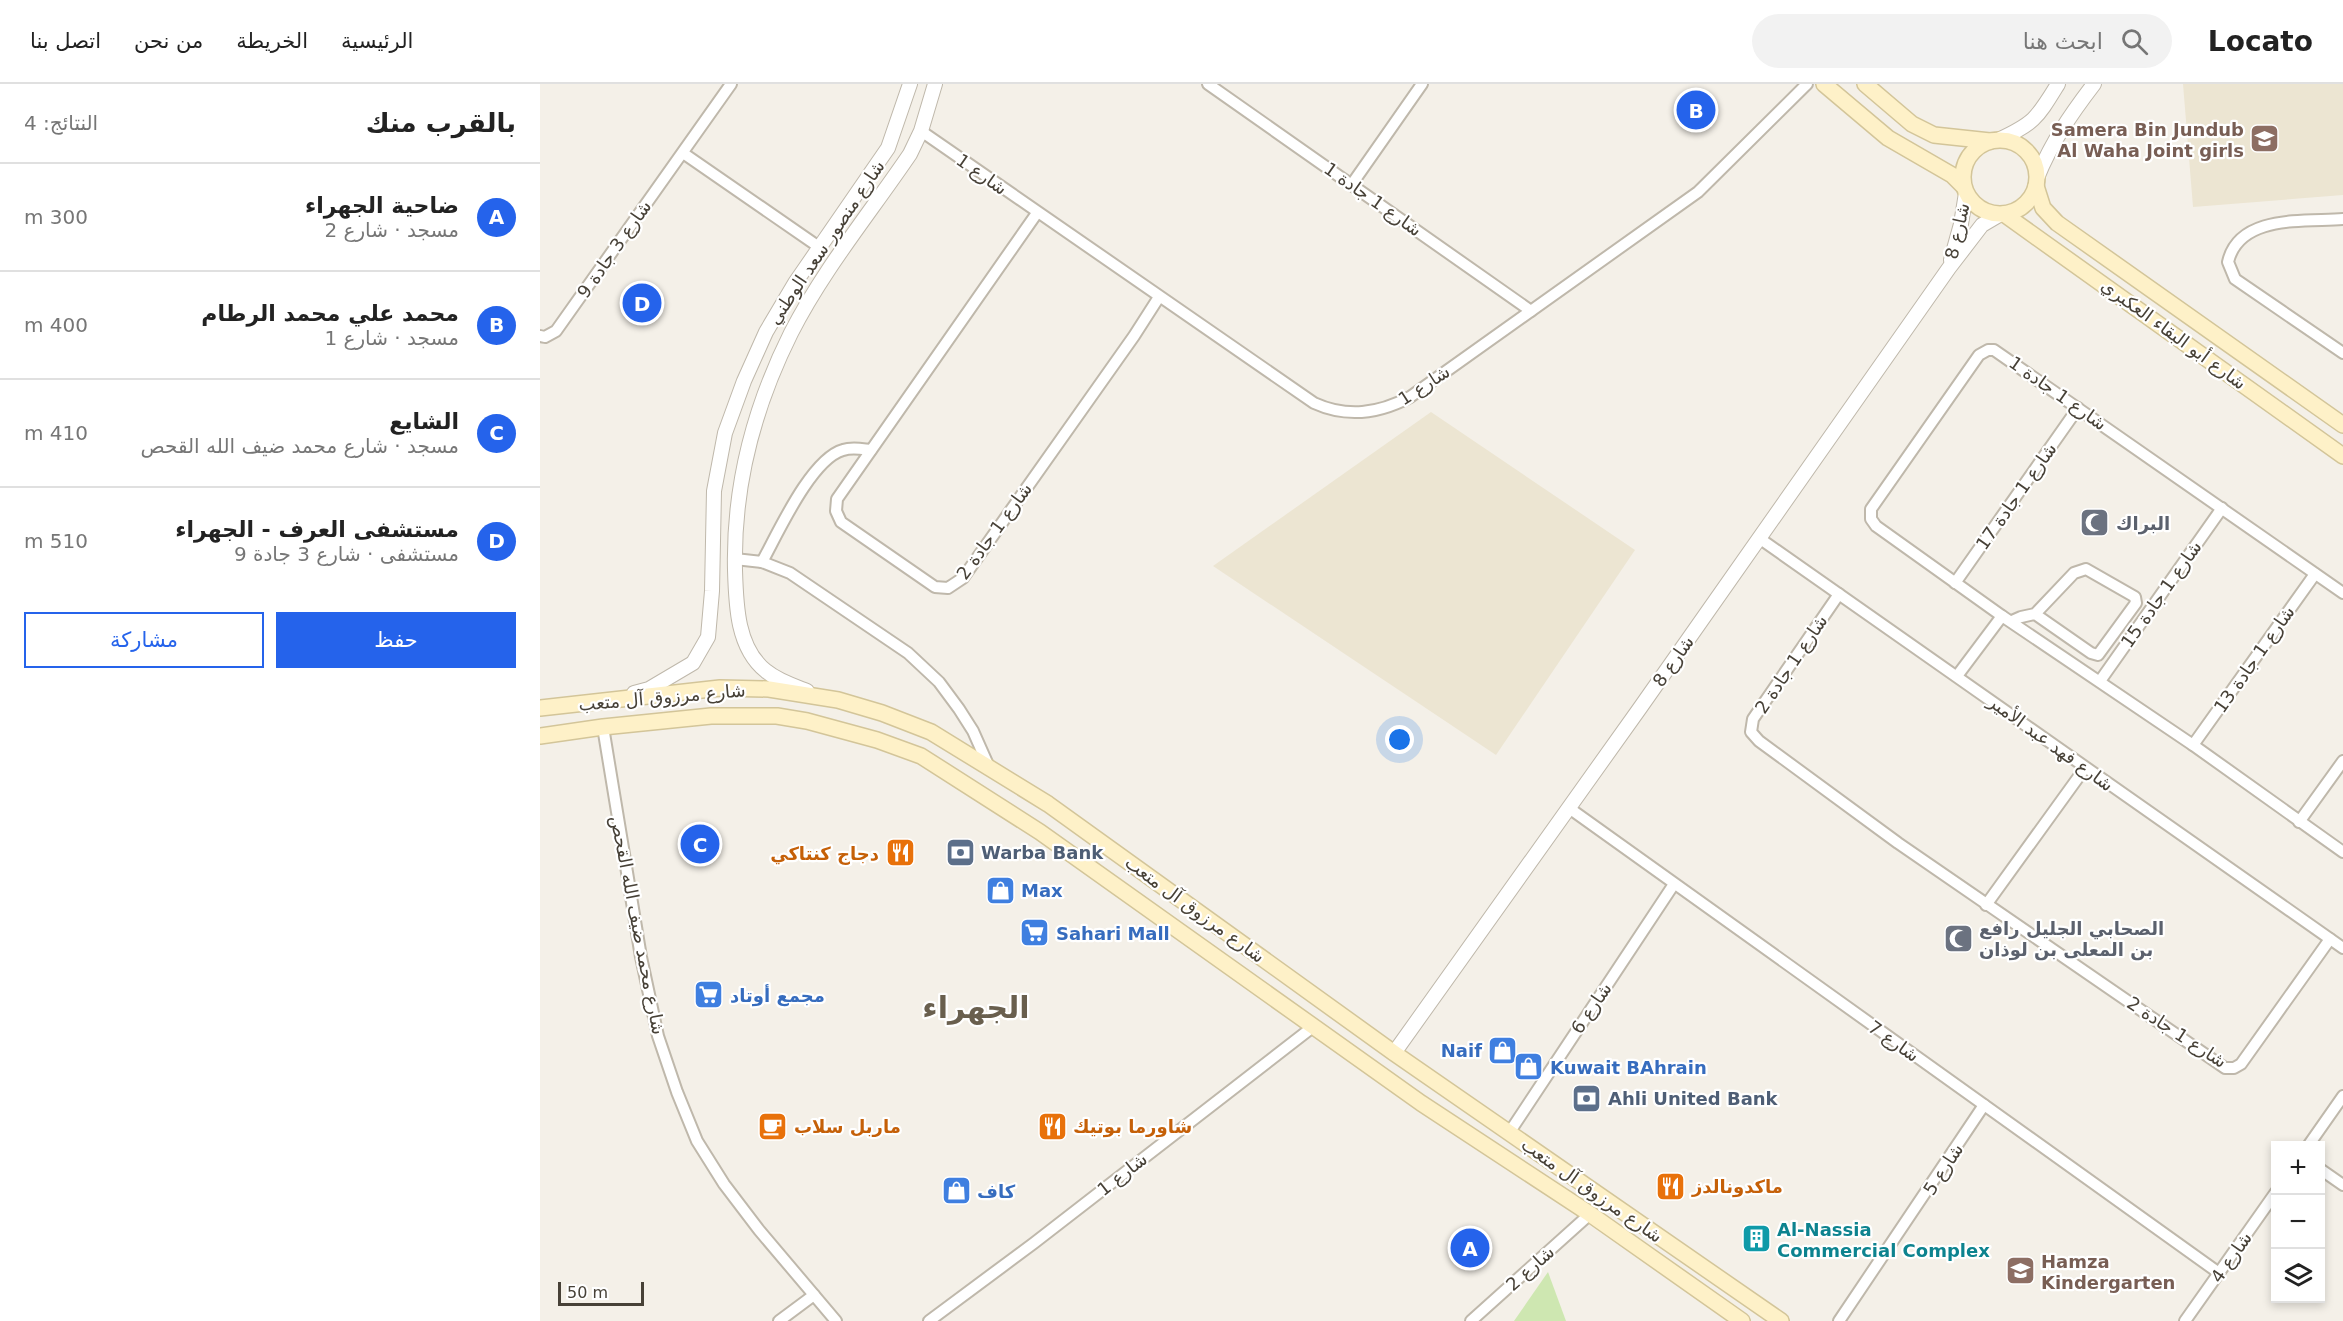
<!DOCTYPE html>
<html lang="ar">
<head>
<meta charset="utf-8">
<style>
  :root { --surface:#fff; --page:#f2f2f2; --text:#222; --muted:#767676; --line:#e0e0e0; --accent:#2563eb }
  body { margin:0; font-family:"DejaVu Sans",Cairo,sans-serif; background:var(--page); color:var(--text); direction:rtl }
  .controls { position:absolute; right:18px; bottom:18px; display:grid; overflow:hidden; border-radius:0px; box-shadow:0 3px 9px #0003 }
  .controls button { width:54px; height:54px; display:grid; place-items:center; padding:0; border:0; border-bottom:2px solid var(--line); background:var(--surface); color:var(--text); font:30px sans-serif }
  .scale { position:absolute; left:18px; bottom:15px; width:86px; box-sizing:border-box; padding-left:6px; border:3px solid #474137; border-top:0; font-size:16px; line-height:21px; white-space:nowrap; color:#474137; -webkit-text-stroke:4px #fff; paint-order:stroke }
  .you { position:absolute; left:860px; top:656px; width:21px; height:21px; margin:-15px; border:4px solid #fff; border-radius:50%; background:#1a73e8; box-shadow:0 0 0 9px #1a73e833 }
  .badge { display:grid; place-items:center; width:39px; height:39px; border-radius:50%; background:var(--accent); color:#fff; font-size:20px; font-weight:700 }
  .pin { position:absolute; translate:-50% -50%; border:3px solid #fff; box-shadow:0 2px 6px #0006 }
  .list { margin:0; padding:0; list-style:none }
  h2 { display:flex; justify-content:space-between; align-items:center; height:78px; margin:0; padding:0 24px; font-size:26px }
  h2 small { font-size:20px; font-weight:400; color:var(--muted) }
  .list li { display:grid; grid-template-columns:39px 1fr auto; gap:18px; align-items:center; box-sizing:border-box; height:108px; padding:0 24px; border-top:2px solid var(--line) }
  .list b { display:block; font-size:22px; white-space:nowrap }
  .list p { margin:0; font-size:20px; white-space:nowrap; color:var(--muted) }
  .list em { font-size:20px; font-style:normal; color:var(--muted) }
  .actions { display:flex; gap:12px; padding:18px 24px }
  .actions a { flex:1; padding:14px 0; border:2px solid var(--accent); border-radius:0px; text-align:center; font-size:21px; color:var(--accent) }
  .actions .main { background:var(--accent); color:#fff }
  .icon { flex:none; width:33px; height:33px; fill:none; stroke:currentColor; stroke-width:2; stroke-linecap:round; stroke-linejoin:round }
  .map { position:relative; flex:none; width:1803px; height:1237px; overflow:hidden; direction:ltr }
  header { display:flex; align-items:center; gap:36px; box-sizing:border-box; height:84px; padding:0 30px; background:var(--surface); border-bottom:2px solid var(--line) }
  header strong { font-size:28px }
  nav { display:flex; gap:33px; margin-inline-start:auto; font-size:21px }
  .search { width:420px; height:54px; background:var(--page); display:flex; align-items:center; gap:15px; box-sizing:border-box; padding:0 21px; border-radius:33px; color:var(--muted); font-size:22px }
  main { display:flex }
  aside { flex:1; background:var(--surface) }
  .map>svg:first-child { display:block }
  .education { fill:#ece5d2 }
  .green { fill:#cee7b1 }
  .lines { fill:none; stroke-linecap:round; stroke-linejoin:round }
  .minor-casing { stroke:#bfb8ab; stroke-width:14 }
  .tertiary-casing { stroke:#bfb8ab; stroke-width:16 }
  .secondary-casing { stroke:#d3c599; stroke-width:18 }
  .minor { stroke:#fff; stroke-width:10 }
  .tertiary { stroke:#fff; stroke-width:14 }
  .secondary { stroke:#fef1c8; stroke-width:15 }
  .labels { text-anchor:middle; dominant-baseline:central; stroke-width:4.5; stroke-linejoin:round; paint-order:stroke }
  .education-label { font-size:18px; font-weight:bold; fill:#785e54; stroke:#fff; text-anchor:end }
  .street-label { font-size:18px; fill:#474137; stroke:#fff }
  .worship-label { font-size:18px; font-weight:bold; fill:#5b616d; stroke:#fff; text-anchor:start }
  .service-label { font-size:18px; font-weight:bold; fill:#4e5e75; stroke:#fff; text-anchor:start }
  .food-label { font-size:18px; font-weight:bold; fill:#c56008; stroke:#fff; text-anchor:start }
  .shop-label { font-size:18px; font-weight:bold; fill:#366cbe; stroke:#fff; text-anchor:start }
  .culture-label { font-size:18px; font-weight:bold; fill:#0d838f; stroke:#fff; text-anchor:start }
  .town-label { font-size:30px; font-weight:bold; fill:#695f4e; stroke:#fff }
</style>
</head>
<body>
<header>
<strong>Locato</strong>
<div class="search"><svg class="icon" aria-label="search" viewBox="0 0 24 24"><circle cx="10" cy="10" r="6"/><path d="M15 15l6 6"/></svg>ابحث هنا</div>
<nav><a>الرئيسية</a><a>الخريطة</a><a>من نحن</a><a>اتصل بنا</a></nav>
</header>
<main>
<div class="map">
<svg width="1803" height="1237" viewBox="0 0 1803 1237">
  <rect width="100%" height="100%" fill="#f4f0e8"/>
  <g class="education">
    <path d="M1643 0H1803V111L1653 123Z"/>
    <path d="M891 328 1095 466 956 671 673 482Z"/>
  </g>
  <path class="green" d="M1008 1188 1026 1237H974Z"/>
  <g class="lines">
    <defs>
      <g id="minor">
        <path d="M668 0 991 227"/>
        <path d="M381 47 774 319C807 334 838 330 870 313L1158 108 1267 0"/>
        <path d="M143 69 279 163"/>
        <path d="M812 100 882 0"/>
        <path d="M497 129 297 415 296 427 301 438 395 503 408 504 423 494 594 252 619 213"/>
        <path d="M1803 135C1765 138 1699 130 1688 178L1695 195 1803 269"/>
        <path d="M0 252 5 253 16 247 191 0"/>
        <path d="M1219 454 1803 864"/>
        <path d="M195 475 222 478 250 489 368 569 399 598 419 625 433 647 449 683"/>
        <path d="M222 478C238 449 271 375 303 366 312 363 321 365 331 366"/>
        <path d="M1415 499 1538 324"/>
        <path d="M1803 509 1454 266H1448L1439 271 1331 425V435L1336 442 1462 532 1653 661 1803 768"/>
        <path d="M1299 510 1213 635 1211 648 1219 657 1358 759 1685 984H1694L1701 980 1790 855"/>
        <path d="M1472 537 1481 533 1495 530 1534 489 1546 485 1595 513 1596 519 1558 571 1551 569 1495 530"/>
        <path d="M1417 592 1462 532"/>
        <path d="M1560 597 1682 424"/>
        <path d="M63 643 101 873 118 952 137 1008 157 1057 184 1100 219 1146 296 1237"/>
        <path d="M1653 661 1775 490"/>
        <path d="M1029 724 1679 1189"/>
        <path d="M1759 738 1803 677"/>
        <path d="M1446 821 1545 684"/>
        <path d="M969 1049 1134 800"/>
        <path d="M1768 1062 1803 1012"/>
        <path d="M1780 1085 1803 1101"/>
        <path d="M239 1237 274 1211"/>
        <path d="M389 1237 494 1159 774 942"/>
        <path d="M931 1237 1050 1130"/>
        <path d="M1299 1237 1444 1021"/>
        <path d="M1645 1237 1736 1108"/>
      </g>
      <g id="tertiary">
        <path d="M1458 56C1495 39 1497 34 1518 0"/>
        <path d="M1497 94C1511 59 1531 30 1554 0"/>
        <path d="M1411 176 1421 140 1426 109"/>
        <path d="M267 607C254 602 238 597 226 587 197 564 196 521 195 486 193 403 214 323 251 249 283 186 330 129 370 70L381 47 395 0"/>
        <path d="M94 609 109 605 153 579 168 553 172 507 174 407 185 349 204 297 226 248 255 199 348 64 370 0"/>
        <path d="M854 969 1100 624 1409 184 1442 141 1459 131"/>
      </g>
      <g id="secondary">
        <path d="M1284 0 1348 54 1412 91 1423 102"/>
        <path d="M1325 0 1372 40 1394 51 1450 57"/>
        <circle cx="1460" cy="93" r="37"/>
        <path d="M1496 102 1503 124 1517 139 1803 341"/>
        <path d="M1464 130 1803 372"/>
        <path d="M0 624 180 604 229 605 298 616 342 629 391 648 508 720 854 969 1241 1237"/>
        <path d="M0 652 63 643 171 632H237L267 637 337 656 381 672 500 748 881 1019 1050 1130 1202 1237"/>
      </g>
    </defs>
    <use href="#minor" class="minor-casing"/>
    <use href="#tertiary" class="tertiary-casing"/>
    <use href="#secondary" class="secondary-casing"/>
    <use href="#minor" class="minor"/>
    <use href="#tertiary" class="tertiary"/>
    <use href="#secondary" class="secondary"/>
  </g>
  <defs>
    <symbol id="school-square" viewBox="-11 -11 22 22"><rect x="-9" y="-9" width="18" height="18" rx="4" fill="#8d6e63" stroke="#fff"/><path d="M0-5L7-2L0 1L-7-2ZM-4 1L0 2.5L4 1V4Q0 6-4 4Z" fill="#fff"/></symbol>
    <symbol id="mosque-square" viewBox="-11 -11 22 22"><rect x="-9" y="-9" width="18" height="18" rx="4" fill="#6b7280" stroke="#fff"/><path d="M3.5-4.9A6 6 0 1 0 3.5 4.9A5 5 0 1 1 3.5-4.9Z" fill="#fff"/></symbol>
    <symbol id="bank-square" viewBox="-11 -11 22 22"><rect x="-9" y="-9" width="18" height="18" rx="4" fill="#5c6f8a" stroke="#fff"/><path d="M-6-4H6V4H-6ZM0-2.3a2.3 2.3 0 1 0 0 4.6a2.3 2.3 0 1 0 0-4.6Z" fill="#fff"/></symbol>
    <symbol id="restaurant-square" viewBox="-11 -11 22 22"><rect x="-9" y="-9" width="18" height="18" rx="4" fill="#e8710a" stroke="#fff"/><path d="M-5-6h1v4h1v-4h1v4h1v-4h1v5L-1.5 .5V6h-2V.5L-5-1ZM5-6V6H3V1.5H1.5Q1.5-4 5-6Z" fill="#fff"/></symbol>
    <symbol id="shop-square" viewBox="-11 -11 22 22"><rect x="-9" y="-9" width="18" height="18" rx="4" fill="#3f7fe0" stroke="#fff"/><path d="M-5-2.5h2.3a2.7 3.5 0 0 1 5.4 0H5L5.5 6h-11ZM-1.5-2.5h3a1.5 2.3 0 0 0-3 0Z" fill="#fff"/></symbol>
    <symbol id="supermarket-square" viewBox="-11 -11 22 22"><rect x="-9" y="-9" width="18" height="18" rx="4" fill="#3f7fe0" stroke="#fff"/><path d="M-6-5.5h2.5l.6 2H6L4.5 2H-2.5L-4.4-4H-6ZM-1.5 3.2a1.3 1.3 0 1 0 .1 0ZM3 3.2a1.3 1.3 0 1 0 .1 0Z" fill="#fff"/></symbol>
    <symbol id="cafe-square" viewBox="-11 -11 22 22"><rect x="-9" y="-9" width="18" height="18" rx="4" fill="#e8710a" stroke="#fff"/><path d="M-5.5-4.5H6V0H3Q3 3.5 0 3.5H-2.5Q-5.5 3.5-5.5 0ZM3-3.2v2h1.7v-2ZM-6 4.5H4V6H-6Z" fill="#fff"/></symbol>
    <symbol id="building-square" viewBox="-11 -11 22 22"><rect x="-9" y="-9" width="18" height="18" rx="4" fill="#0f9aa8" stroke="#fff"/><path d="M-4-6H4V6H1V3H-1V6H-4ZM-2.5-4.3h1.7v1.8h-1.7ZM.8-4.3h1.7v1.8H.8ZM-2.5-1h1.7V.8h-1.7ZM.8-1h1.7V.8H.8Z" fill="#fff"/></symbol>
  </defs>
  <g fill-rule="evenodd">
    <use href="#school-square" x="1708" y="38" width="33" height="33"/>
    <use href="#mosque-square" x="1538" y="422" width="33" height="33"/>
    <use href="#bank-square" x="404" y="752" width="33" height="33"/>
    <use href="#restaurant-square" x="344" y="752" width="33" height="33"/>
    <use href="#shop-square" x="444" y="790" width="33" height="33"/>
    <use href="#supermarket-square" x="478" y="832" width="33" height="33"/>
    <use href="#mosque-square" x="1402" y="838" width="33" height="33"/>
    <use href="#supermarket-square" x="152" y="894" width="33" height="33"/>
    <use href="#shop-square" x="946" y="950" width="33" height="33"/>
    <use href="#shop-square" x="972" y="966" width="33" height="33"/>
    <use href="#bank-square" x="1030" y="998" width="33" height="33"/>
    <use href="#cafe-square" x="216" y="1026" width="33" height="33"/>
    <use href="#restaurant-square" x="496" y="1026" width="33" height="33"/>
    <use href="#restaurant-square" x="1114" y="1086" width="33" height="33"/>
    <use href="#shop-square" x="400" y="1090" width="33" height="33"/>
    <use href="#building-square" x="1200" y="1138" width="33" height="33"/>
    <use href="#school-square" x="1464" y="1170" width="33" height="33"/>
  </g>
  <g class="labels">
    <g class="education-label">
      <text x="1704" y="45">Samera Bin Jundub<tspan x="1704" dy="21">Al Waha Joint girls</tspan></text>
      <text x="1501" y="1177" text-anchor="start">Hamza<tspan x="1501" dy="21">Kindergarten</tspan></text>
    </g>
    <g class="street-label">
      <text transform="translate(442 90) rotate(35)">شارع 1</text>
      <text transform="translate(833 115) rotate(35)">شارع 1 جادة 1</text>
      <text transform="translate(1417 147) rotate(-77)">شارع 8</text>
      <text transform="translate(286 158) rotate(-56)">شارع منصور سعد الوطني</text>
      <text transform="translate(74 165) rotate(-55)">شارع 3 جادة 9</text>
      <text transform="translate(1634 250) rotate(36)">شارع أبو البقاء العكبري</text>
      <text transform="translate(884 301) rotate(-33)">شارع 1</text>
      <text transform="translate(1518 309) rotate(35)">شارع 1 جادة 1</text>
      <text transform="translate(1476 412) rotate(-55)">شارع 1 جادة 17</text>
      <text transform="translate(454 447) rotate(-54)">شارع 1 جادة 2</text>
      <text transform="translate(1621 510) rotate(-55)">شارع 1 جادة 15</text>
      <text transform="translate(1714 575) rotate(-55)">شارع 1 جادة 13</text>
      <text transform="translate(1133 577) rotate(-55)">شارع 8</text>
      <text transform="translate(1251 580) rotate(-56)">شارع 1 جادة 2</text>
      <text transform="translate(122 613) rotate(-5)">شارع مرزوق آل متعب</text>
      <text transform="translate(1511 659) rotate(36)">شارع فهد عبد الأمير</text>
      <text transform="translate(655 825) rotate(36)">شارع مرزوق آل متعب</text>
      <text transform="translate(98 841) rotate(79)">شارع محمد ضيف الله القحص</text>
      <text transform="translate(1051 924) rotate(-56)">شارع 6</text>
      <text transform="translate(1637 948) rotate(33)">شارع 1 جادة 2</text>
      <text transform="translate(1354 957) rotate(35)">شارع 7</text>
      <text transform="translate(1403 1085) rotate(-57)">شارع 5</text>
      <text transform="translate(582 1090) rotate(-38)">شارع 1</text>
      <text transform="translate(1052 1106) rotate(35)">شارع مرزوق آل متعب</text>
      <text transform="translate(1691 1173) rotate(-55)">شارع 4</text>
      <text transform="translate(990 1184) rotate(-42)">شارع 2</text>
    </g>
    <g class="worship-label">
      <text x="1576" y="439">البراك</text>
      <text x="1439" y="844">الصحابي الجليل رافع<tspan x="1439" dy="21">بن المعلى بن لوذان</tspan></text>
    </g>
    <g class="service-label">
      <text x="441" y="768">Warba Bank</text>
      <text x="1068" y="1014">Ahli United Bank</text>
    </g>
    <g class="food-label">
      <text x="339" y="769" text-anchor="end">دجاج كنتاكي</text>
      <text x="254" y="1042">ماربل سلاب</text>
      <text x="533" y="1042">شاورما بوتيك</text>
      <text x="1152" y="1102">ماكدونالدز</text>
    </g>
    <g class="shop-label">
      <text x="481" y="806">Max</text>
      <text x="516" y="849">Sahari Mall</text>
      <text x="190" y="911">مجمع أوتاد</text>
      <text x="942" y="966" text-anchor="end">Naif</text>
      <text x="1010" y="983">Kuwait BAhrain</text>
      <text x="437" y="1107">كاف</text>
    </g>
    <g class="culture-label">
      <text x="1237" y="1145">Al-Nassia<tspan x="1237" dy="21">Commercial Complex</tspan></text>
    </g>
    <g class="town-label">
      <text x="436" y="923">الجهراء</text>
    </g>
  </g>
</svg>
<div class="controls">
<button>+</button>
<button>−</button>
<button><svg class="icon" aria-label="layers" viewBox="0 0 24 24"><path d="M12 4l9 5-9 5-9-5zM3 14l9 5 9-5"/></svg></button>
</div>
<div class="scale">50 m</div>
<div class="you"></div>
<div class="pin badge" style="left:930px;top:1164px">A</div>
<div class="pin badge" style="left:1156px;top:26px">B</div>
<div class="pin badge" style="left:160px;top:760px">C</div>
<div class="pin badge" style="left:102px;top:219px">D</div>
</div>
<aside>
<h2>بالقرب منك<small>النتائج: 4</small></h2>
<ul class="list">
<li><span class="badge">A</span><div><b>ضاحية الجهراء</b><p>مسجد · شارع 2</p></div><em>300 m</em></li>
<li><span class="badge">B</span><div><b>محمد علي محمد الرطام</b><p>مسجد · شارع 1</p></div><em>400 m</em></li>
<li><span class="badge">C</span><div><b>الشايع</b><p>مسجد · شارع محمد ضيف الله القحص</p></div><em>410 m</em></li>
<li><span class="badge">D</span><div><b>مستشفى العرف - الجهراء</b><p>مستشفى · شارع 3 جادة 9</p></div><em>510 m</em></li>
</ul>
<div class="actions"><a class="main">حفظ</a><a>مشاركة</a></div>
</aside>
</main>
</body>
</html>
